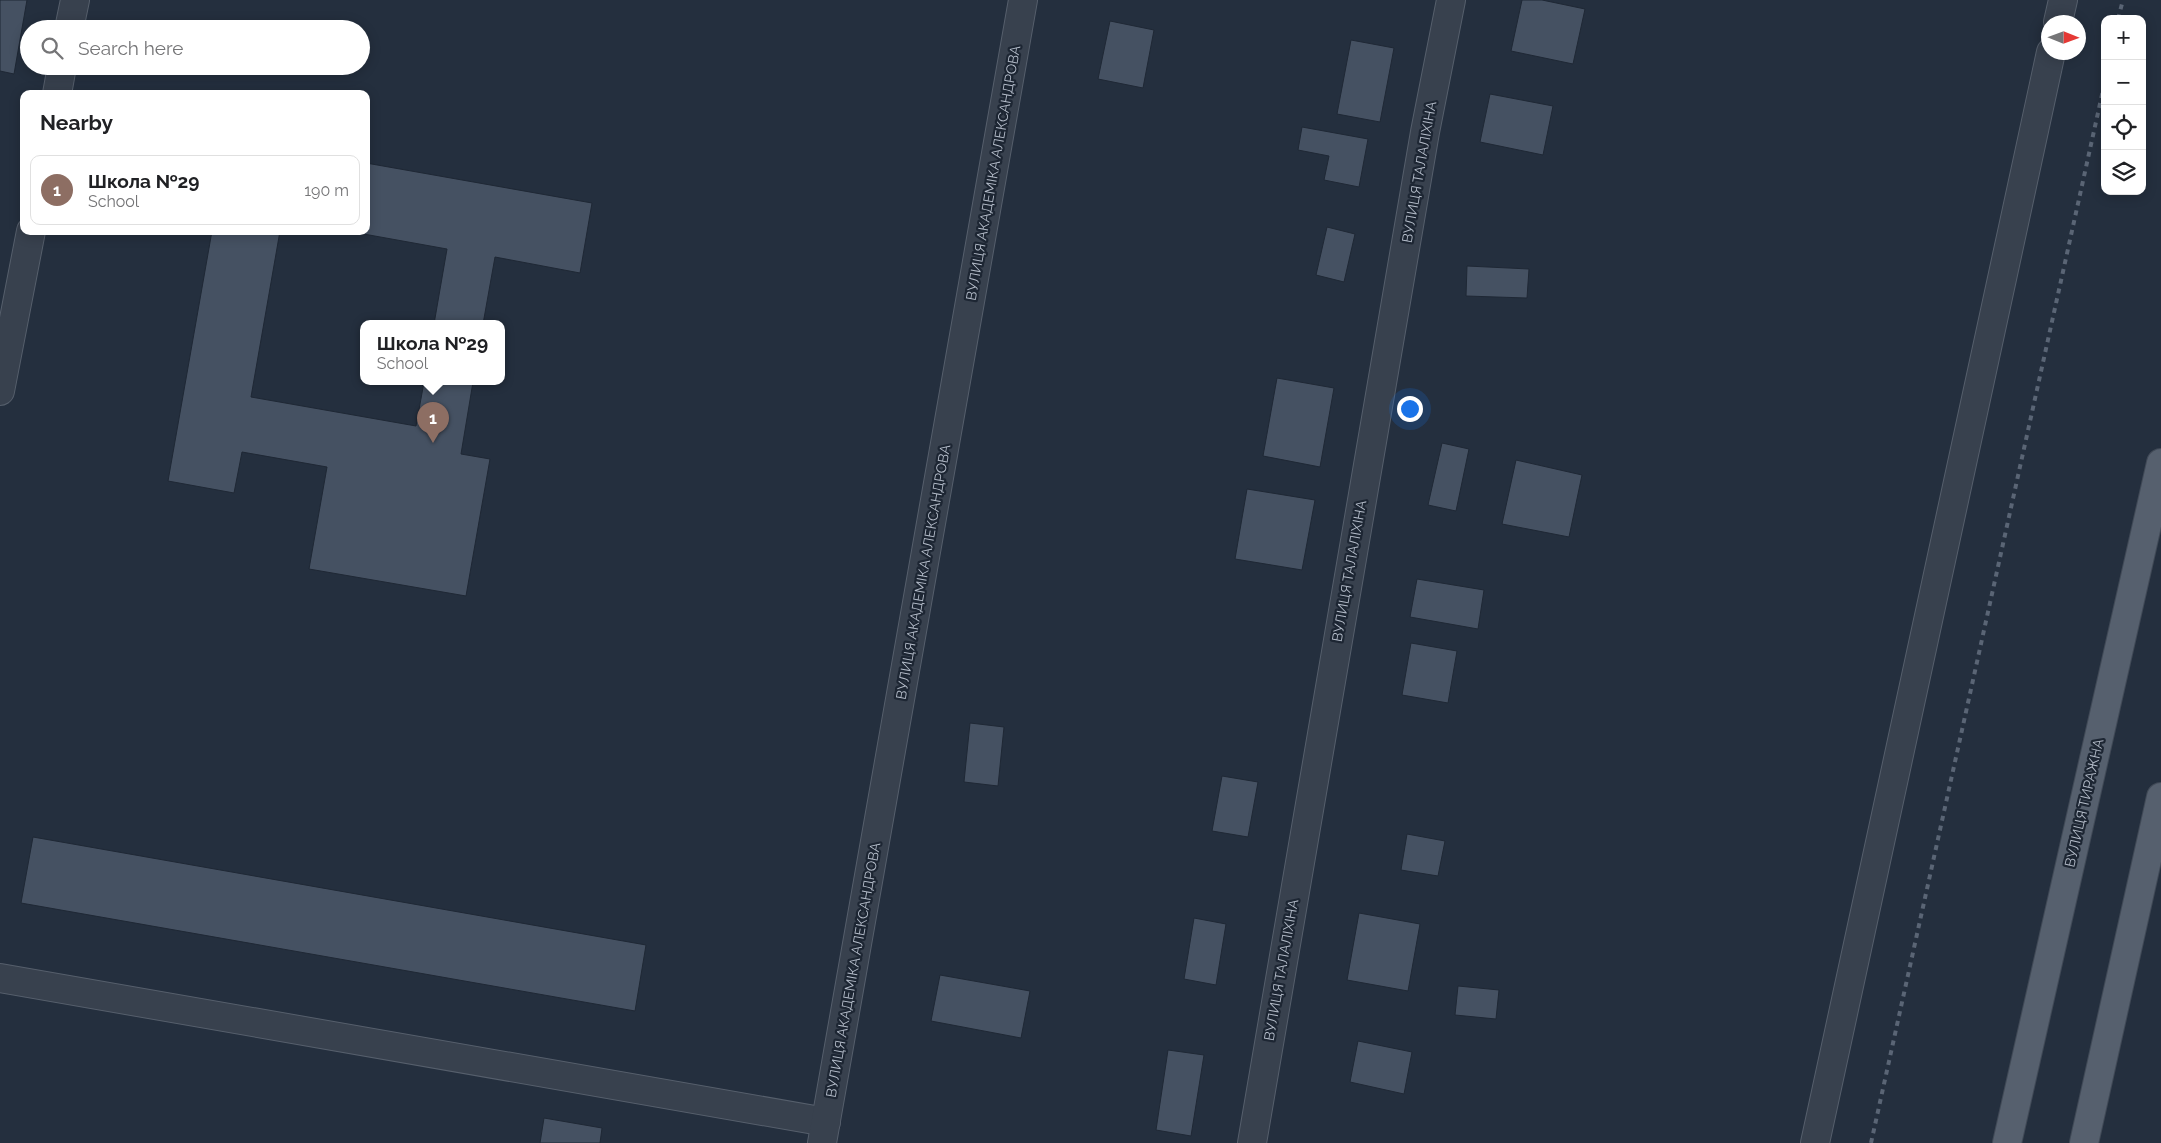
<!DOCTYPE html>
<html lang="en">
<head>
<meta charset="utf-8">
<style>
  :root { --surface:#fff; --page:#f2f2f2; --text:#202124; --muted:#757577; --line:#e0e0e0; --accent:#7c3aed }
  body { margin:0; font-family:Raleway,sans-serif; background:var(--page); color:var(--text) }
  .controls { position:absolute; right:15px; top:15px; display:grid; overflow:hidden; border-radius:10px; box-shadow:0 2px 12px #0003 }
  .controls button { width:45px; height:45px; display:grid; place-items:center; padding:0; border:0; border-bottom:1px solid var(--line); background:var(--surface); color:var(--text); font:25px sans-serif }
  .compass { position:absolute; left:2041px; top:15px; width:45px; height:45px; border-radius:50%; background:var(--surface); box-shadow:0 2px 12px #0003; rotate:91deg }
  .you { position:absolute; left:1409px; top:408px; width:18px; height:18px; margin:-12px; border:4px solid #fff; border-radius:50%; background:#1a73e8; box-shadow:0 0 0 8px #1a73e833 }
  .badge { display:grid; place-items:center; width:32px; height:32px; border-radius:50%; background:var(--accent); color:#fff; font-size:16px; font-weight:700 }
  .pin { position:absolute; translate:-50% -41px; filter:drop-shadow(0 1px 2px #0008) }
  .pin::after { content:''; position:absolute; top:26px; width:18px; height:15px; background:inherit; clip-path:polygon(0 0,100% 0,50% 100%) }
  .popup { position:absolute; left:360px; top:320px; width:145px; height:65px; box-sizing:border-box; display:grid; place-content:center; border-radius:10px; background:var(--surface); filter:drop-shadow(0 1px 4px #0005); font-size:16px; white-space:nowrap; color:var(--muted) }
  .popup b { font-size:19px; color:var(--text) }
  .popup::after { content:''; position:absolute; left:50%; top:100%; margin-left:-10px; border:10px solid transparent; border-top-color:var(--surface) }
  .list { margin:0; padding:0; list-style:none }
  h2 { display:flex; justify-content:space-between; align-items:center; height:65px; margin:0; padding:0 20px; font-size:21px }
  h2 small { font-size:16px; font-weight:400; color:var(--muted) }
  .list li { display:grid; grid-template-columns:32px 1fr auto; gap:15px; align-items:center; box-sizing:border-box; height:70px; margin:0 10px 10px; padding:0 10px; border:1px solid var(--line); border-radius:10px }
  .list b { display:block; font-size:19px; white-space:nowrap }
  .list p { margin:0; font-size:16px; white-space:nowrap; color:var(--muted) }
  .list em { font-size:16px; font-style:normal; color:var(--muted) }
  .icon { flex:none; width:28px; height:28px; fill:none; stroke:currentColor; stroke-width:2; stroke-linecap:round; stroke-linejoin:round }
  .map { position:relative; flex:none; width:2161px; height:1143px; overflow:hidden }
  .search { position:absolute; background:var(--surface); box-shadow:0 2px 12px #0003; left:20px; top:20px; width:350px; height:55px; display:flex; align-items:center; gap:12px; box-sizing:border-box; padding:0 18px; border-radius:28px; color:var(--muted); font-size:19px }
  .panel { position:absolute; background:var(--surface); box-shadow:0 2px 12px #0003; left:20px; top:90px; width:350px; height:145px; border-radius:10px }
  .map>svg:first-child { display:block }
  .building { fill:#455162; stroke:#1f2835 }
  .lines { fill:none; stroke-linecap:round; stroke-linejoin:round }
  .minor-casing { stroke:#565f6c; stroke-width:30 }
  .major-casing { stroke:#414a57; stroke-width:30 }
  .minor { stroke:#38414e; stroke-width:28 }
  .major { stroke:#56606e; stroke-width:28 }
  .rail { stroke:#5a6575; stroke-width:4; stroke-dasharray:5 5; stroke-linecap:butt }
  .labels { text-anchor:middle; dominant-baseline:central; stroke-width:4.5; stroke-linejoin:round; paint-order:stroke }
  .street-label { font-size:14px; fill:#b4bcc9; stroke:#1d2633 }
</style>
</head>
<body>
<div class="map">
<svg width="2161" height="1143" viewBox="0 0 2161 1143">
  <rect width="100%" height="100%" fill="#242f3e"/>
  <g class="building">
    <path d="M0 0H27L14 74 0 71Z"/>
    <path d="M1522 0H1542L1585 9 1573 64 1511 51Z"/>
    <path d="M1110 21 1154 30 1143 88 1098 79Z"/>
    <path d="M1351 40 1394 48 1380 122 1337 114Z"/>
    <path d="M1490 94 1553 106 1543 155 1480 142Z"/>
    <path d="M1302 127 1368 139 1359 187 1324 180 1329 156 1298 150Z"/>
    <path d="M366 163 592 203 580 273 495 257 483 324H434L447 249 347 231H366Z"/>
    <path d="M1327 227 1355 234 1344 282 1316 275Z"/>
    <path d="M212 231H280L251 397 416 426 424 382H473L461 454 490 459 466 596 309 569 327 467 242 452 234 493 168 481Z"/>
    <path d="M1467 266 1529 269 1527 298 1466 296Z"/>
    <path d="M1277 378 1334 388 1320 467 1263 456Z"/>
    <path d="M1442 443 1469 449 1456 511 1428 505Z"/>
    <path d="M1516 460 1582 475 1569 537 1502 524Z"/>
    <path d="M1247 489 1315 500 1302 570 1235 559Z"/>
    <path d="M1417 579 1484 590 1478 629 1410 617Z"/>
    <path d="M1411 643 1457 651 1448 703 1402 695Z"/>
    <path d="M970 723 1004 727 998 786 964 782Z"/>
    <path d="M1222 776 1258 782 1248 837 1212 831Z"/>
    <path d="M1407 834 1445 841 1438 876 1401 870Z"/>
    <path d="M33 837 646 945 635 1011 21 903Z"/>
    <path d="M1359 913 1420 924 1408 991 1347 980Z"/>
    <path d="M1194 918 1226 924 1216 985 1184 979Z"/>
    <path d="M940 975 1030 991 1021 1038 931 1021Z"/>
    <path d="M1458 986 1499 990 1496 1019 1455 1015Z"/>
    <path d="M1358 1041 1412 1052 1404 1094 1350 1082Z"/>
    <path d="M1168 1050 1204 1055 1191 1136 1156 1130Z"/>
    <path d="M544 1118 602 1128 600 1143H540Z"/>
  </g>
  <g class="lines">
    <defs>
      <g id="minor">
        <path d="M2058 22 2063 0"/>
        <path d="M69 29 75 0"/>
        <path d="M57 94 62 66"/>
        <path d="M0 391 31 231"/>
        <path d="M0 978 826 1122"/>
        <path d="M822 1143 1023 0"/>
        <path d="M1252 1143 1425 132 1451 0"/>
        <path d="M1815 1143 2051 52"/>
      </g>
      <g id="major">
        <path d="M2007 1143 2161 463"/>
        <path d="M2084 1143 2161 797"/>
      </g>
    </defs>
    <use href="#minor" class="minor-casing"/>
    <use href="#major" class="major-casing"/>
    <use href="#minor" class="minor"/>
    <use href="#major" class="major"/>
    <g class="rail">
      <path d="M2118 19 2123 0"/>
      <path d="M1871 1143 2105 81"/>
    </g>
  </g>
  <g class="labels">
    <g class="street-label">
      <text transform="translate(1419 172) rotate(-80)">ВУЛИЦЯ ТАЛАЛІХІНА</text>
      <text transform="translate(993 173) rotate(-80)">ВУЛИЦЯ АКАДЕМІКА АЛЕКСАНДРОВА</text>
      <text transform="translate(1349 571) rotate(-80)">ВУЛИЦЯ ТАЛАЛІХІНА</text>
      <text transform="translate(923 572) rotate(-80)">ВУЛИЦЯ АКАДЕМІКА АЛЕКСАНДРОВА</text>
      <text transform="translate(2084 803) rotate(-77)">ВУЛИЦЯ ТИРАЖНА</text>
      <text transform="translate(853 970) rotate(-80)">ВУЛИЦЯ АКАДЕМІКА АЛЕКСАНДРОВА</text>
      <text transform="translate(1281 970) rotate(-80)">ВУЛИЦЯ ТАЛАЛІХІНА</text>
    </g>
  </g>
</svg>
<div class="controls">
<button>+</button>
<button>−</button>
<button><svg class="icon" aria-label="locate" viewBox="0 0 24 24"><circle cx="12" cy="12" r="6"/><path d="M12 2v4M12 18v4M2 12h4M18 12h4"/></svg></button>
<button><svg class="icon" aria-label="layers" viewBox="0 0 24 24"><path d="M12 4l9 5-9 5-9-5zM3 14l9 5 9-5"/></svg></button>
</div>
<svg class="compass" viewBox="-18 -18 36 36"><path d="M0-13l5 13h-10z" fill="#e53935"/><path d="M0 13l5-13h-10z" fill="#757577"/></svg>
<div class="you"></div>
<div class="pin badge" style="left:433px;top:443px;background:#8d6e63">1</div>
<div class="popup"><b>Школа №29</b>School</div>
<div class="search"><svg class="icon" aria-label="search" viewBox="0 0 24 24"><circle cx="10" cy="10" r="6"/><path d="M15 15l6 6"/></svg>Search here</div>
<section class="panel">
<h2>Nearby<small></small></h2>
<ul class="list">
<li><span class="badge" style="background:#8d6e63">1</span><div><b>Школа №29</b><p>School</p></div><em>190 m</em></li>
</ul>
</section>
</div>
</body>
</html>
